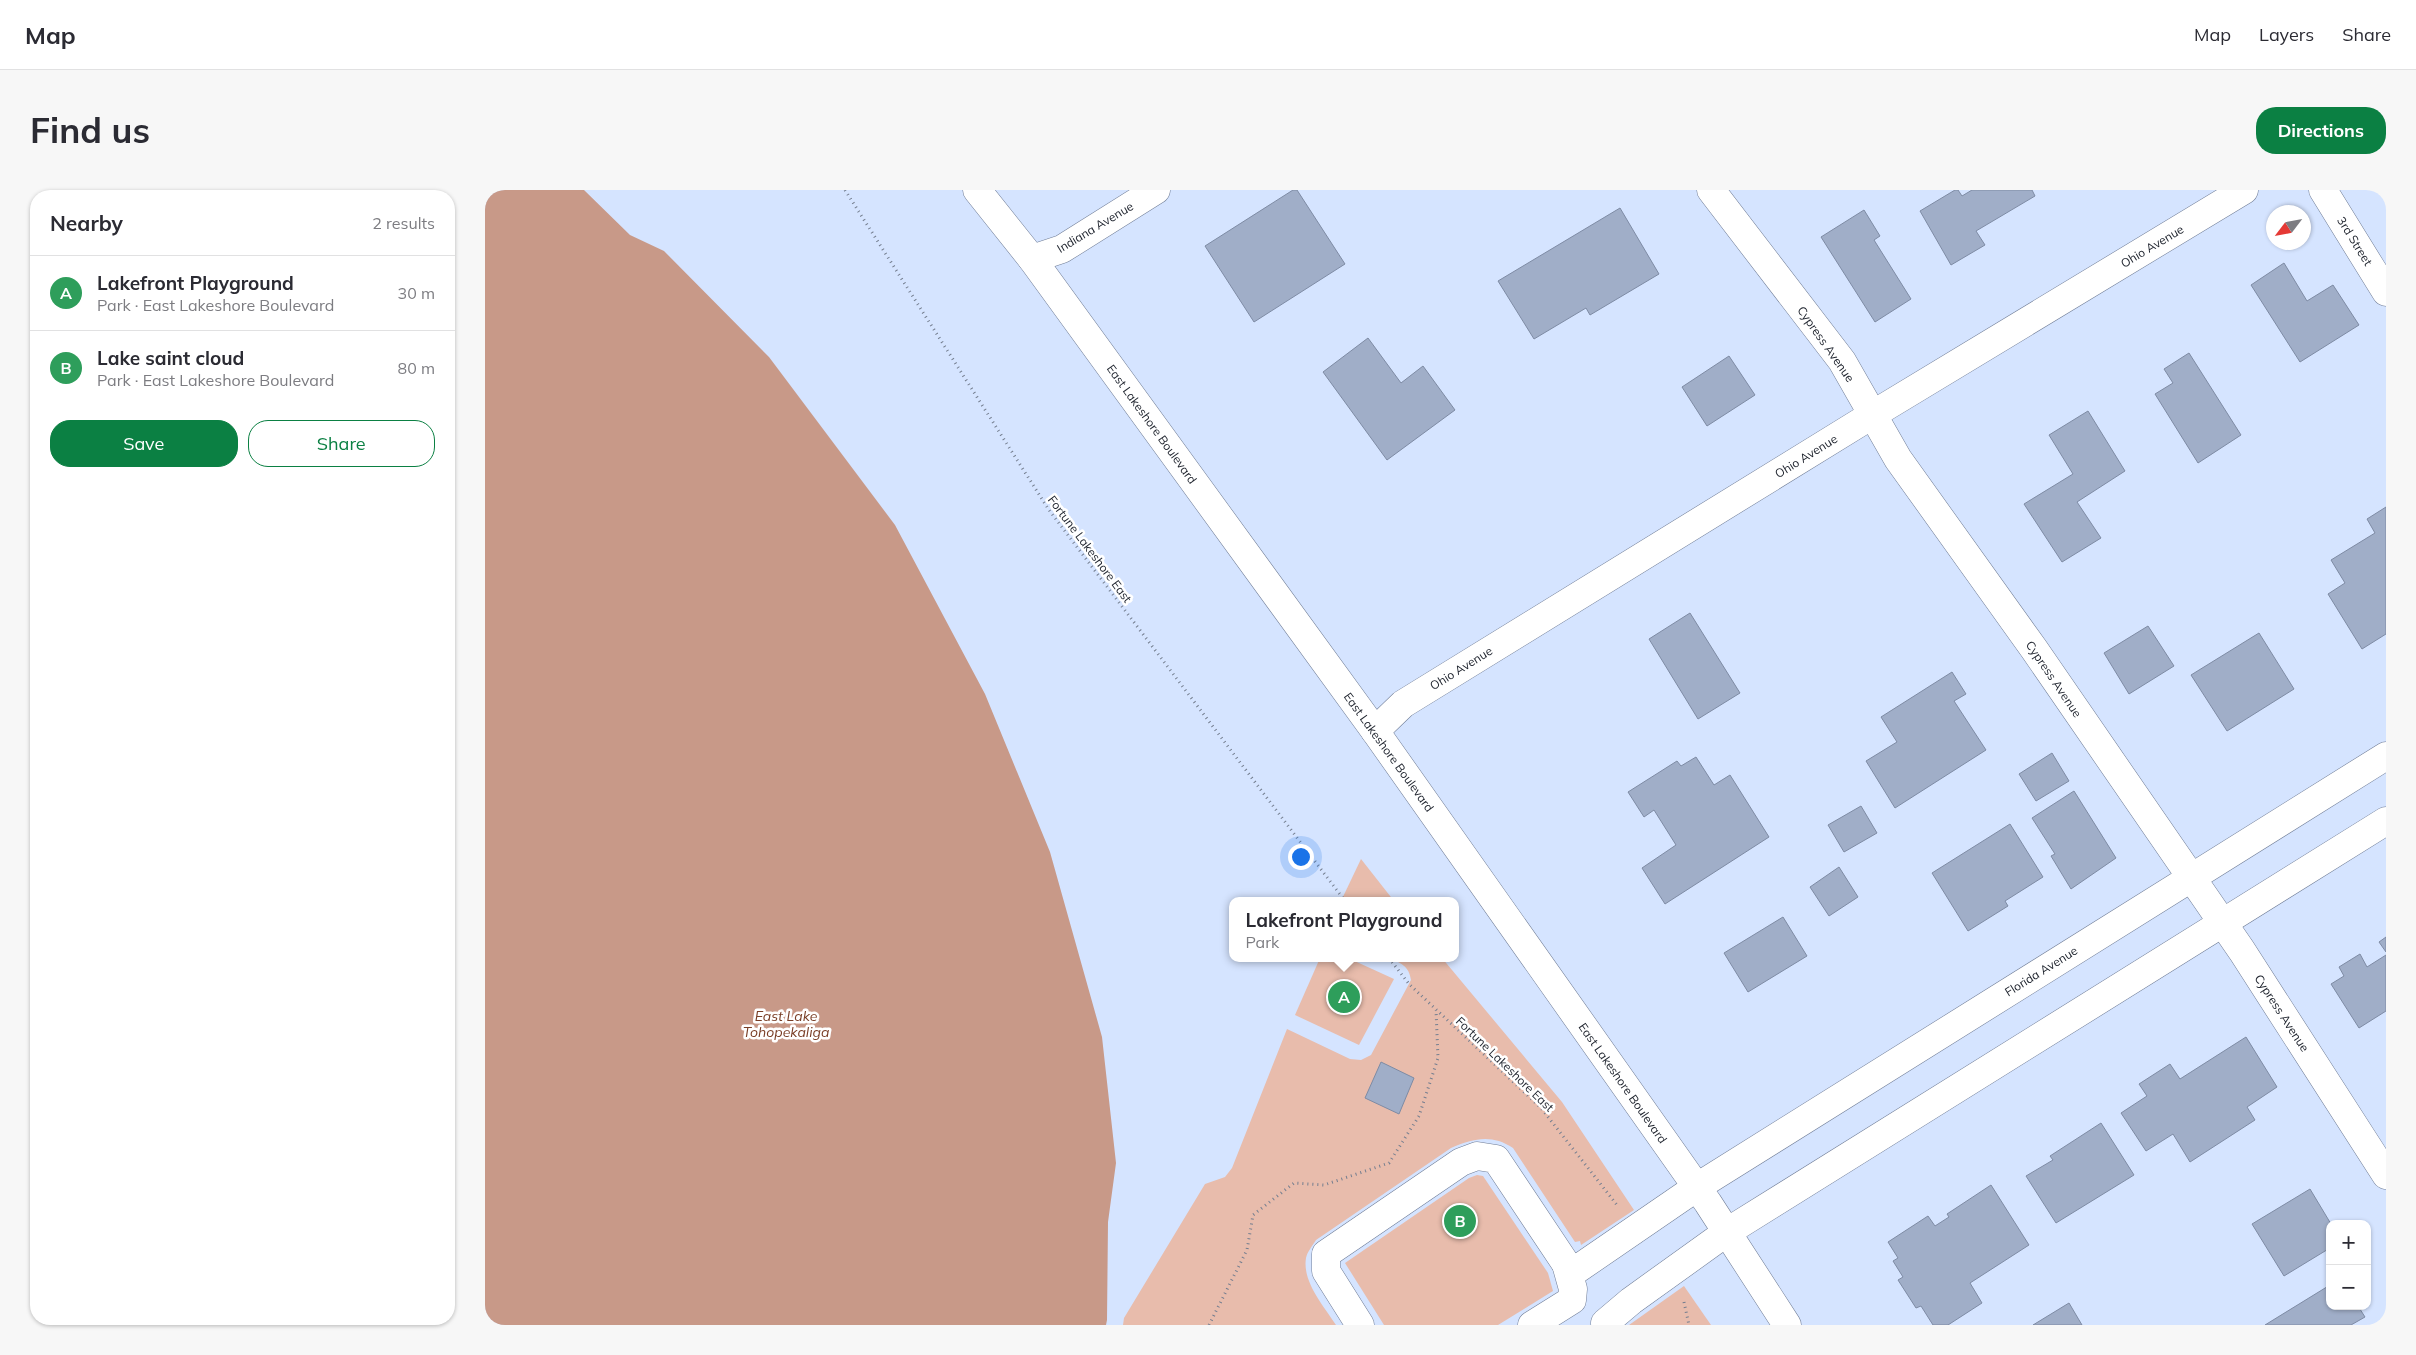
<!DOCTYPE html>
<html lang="en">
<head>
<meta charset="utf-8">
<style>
  :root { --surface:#fff; --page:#f7f7f7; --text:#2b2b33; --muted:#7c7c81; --line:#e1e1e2; --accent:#0b8043 }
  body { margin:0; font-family:Mulish,sans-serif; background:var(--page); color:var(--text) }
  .controls { position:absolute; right:15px; bottom:15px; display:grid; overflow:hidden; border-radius:10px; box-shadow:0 1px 4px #0004 }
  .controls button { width:45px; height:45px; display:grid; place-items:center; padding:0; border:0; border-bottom:1px solid var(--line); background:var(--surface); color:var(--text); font:25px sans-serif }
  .compass { position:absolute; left:1781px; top:15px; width:45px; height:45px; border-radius:50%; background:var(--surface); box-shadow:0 1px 4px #0004; rotate:238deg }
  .you { position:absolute; left:815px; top:666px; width:18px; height:18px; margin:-12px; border:4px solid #fff; border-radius:50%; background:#1a73e8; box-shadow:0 0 0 8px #1a73e833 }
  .badge { display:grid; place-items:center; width:32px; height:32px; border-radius:50%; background:var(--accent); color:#fff; font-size:16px; font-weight:700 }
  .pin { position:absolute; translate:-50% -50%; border:2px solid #fff; box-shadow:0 1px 5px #0006 }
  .popup { position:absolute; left:744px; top:707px; width:230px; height:65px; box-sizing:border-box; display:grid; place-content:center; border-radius:10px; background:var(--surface); filter:drop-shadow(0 1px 4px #0005); font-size:16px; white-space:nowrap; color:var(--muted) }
  .popup b { font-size:19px; color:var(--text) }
  .popup::after { content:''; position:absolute; left:50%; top:100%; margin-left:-10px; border:10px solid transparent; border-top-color:var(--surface) }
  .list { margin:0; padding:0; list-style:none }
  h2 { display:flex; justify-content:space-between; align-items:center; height:65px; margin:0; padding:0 20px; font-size:21px }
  h2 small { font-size:16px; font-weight:400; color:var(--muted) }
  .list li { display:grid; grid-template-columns:32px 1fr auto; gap:15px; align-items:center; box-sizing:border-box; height:75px; padding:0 20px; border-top:1px solid var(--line) }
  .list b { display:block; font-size:19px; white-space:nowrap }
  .list p { margin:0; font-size:16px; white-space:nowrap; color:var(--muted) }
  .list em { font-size:16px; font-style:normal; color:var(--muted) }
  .actions { display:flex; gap:10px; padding:15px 20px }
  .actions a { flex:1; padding:11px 0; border:1px solid var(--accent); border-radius:20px; text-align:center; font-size:18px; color:var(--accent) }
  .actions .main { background:var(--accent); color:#fff }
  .map { position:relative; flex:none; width:1901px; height:1135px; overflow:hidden; border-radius:20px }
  header { display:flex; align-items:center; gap:30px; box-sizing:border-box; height:70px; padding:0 25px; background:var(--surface); border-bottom:1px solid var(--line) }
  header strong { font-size:24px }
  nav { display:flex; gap:28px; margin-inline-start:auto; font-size:18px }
  .intro { display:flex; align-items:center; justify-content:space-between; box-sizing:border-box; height:120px; padding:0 30px }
  h1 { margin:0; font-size:35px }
  .button { padding:12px 22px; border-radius:20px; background:var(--accent); color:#fff; font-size:18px; font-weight:700 }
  main { display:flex; gap:30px; padding:0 30px }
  aside { flex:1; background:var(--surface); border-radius:20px; box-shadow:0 1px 4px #0004 }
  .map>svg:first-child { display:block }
  .green { fill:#e8bcac }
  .water { fill:#c89988 }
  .building { fill:#a0aec8; stroke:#7e8ba4 }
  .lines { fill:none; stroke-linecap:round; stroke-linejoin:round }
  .minor-casing { stroke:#707d96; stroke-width:29 }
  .major-casing { stroke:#707d96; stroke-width:29 }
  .path { stroke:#747e8f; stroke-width:3; stroke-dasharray:1 4; stroke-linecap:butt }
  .minor { stroke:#fff; stroke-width:28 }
  .major { stroke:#fff; stroke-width:28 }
  .labels { text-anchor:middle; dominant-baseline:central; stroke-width:5; stroke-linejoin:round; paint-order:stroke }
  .street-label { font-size:12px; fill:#212630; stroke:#fff }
  .water-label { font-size:14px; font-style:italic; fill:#793d25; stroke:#fff }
</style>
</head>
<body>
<header>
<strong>Map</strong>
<nav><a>Map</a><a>Layers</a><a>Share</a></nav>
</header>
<div class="intro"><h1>Find us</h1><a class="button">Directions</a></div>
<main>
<aside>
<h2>Nearby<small>2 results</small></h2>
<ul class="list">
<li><span class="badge" style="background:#2e9e5b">A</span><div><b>Lakefront Playground</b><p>Park · East Lakeshore Boulevard</p></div><em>30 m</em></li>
<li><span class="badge" style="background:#2e9e5b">B</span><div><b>Lake saint cloud</b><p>Park · East Lakeshore Boulevard</p></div><em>80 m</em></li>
</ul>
<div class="actions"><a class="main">Save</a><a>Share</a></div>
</aside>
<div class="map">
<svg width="1901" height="1135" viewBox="0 0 1901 1135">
  <rect width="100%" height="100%" fill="#d5e4ff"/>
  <g class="green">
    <path d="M876 669 909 711H856Z"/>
    <path d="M835 768H863L909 789 874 855 810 825Z"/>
    <path d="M904 768H957L1077 912 1149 1020 1096 1055 1095 1051 1090 1052 1028 958C1007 944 989 948 966 958L831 1050C828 1055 822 1062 821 1068 817 1092 839 1116 851 1135H638L639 1128 720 994 740 987 747 978 802 839 865 869 876 870 886 865 926 790C924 776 916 773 904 768Z"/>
    <path d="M992 985 998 986 1063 1083 1068 1101 1013 1135H899L860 1073 984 988Z"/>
    <path d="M1199 1096 1226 1135H1144Z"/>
  </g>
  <path class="water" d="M0 0H99L145 45 179 61 284 167 410 335 500 504 565 662 617 847 631 973 623 1032 622 1130 621 1135H0Z"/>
  <g class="building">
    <path d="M808 0H812L860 74 769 132 720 56Z"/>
    <path d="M1470 0H1473L1477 6 1487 0H1547L1550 6 1491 41 1500 55 1466 75 1435 21Z"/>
    <path d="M1135 18 1174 84 1105 125 1101 118 1049 149 1013 91Z"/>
    <path d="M1379 20 1395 46 1389 50 1426 109 1390 132 1336 47Z"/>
    <path d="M1799 73 1822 111 1848 95 1874 135 1815 172 1766 95Z"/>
    <path d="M883 148 916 193 938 176 970 220 902 270 838 182Z"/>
    <path d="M1704 163 1756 245 1713 273 1670 204 1688 193 1679 179Z"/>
    <path d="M1244 166 1270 205 1222 236 1197 197Z"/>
    <path d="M1603 221 1640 281 1592 312 1616 348 1577 372 1539 314 1588 284 1564 245Z"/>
    <path d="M1901 317V444L1877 459 1843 404 1860 393 1846 370 1890 343 1882 329Z"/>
    <path d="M1205 423 1255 503 1213 529 1164 449Z"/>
    <path d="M1663 436 1689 476 1644 504 1619 463Z"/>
    <path d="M1774 443 1809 499 1742 541 1706 485Z"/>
    <path d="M1467 482 1481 504 1469 511 1501 560 1410 618 1381 571 1412 552 1396 527Z"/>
    <path d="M1567 563 1584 591 1551 611 1534 584Z"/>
    <path d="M1211 567 1229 595 1245 585 1284 647 1180 714 1157 678 1191 655 1169 620 1159 627 1143 602 1192 571 1196 576Z"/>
    <path d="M1589 601 1631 668 1586 699 1566 666 1570 664 1547 628Z"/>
    <path d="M1376 616 1392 643 1359 662 1343 635Z"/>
    <path d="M1525 634 1558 687 1520 711 1523 716 1483 741 1447 683Z"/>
    <path d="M1354 677 1373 707 1344 726 1325 697Z"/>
    <path d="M1298 727 1322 766 1263 802 1239 763Z"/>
    <path d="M1901 747V762L1894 752Z"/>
    <path d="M1875 764 1882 777 1901 765V821L1874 838 1846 794 1859 786 1854 777Z"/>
    <path d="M1761 847 1792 897 1762 917 1770 930 1705 972 1688 944 1661 961 1636 923 1662 906 1654 894 1685 874 1695 889Z"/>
    <path d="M896 872 929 888 914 924 880 908Z"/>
    <path d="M1616 933 1649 985 1571 1033 1541 986 1568 970 1565 966Z"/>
    <path d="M1506 995 1544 1055 1485 1093 1497 1113 1463 1135H1448L1436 1116 1431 1118 1413 1090 1418 1087 1408 1071 1413 1068 1403 1052 1443 1026 1450 1036 1464 1027 1462 1024Z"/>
    <path d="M1825 999 1846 1034 1845 1058 1799 1086 1767 1034Z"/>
    <path d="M1845 1095V1116H1873L1880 1127 1866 1135H1780Z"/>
    <path d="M1584 1113 1597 1135H1548Z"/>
  </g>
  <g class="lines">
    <defs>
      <g id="minor">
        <path d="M492 0 547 69 890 541 1223 1013 1302 1135"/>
        <path d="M1226 0 1357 171 1413 269 1549 459 1757 761 1901 985"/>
        <path d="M1838 0 1901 102"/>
        <path d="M547 69 577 59 671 0"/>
        <path d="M890 541 918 514 1387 225 1759 0"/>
        <path d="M1081 1074 1091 1080 1212 997"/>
        <path d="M875 1135 841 1081V1064L976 972 992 966 1011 969 1081 1074 1088 1099 1087 1110 1047 1135"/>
        <path d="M1121 1135 1120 1133 1146 1111 1242 1042"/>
      </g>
      <g id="major">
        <path d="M1212 997 1901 566"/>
        <path d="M1242 1042 1901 631"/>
      </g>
    </defs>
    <use href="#minor" class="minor-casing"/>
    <use href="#major" class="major-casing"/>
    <g class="path">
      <path d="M360 0 564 320 860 711"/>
      <path d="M904 768 924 794 1056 918 1132 1015"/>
      <path d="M1199 1112 1204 1135"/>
      <path d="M724 1135 762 1060 768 1025 809 993 839 995 904 973 934 926 953 868 951 820"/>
    </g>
    <use href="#minor" class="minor"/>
    <use href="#major" class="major"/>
  </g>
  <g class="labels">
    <g class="street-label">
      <text transform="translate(610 37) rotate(-31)">Indiana Avenue</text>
      <text transform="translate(1870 51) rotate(58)">3rd Street</text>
      <text transform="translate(1667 56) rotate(-31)">Ohio Avenue</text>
      <text transform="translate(1341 154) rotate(55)">Cypress Avenue</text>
      <text transform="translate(667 234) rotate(54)">East Lakeshore Boulevard</text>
      <text transform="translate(1321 266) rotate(-32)">Ohio Avenue</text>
      <text transform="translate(605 359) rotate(53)">Fortune Lakeshore East</text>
      <text transform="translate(976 478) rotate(-32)">Ohio Avenue</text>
      <text transform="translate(1569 489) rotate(56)">Cypress Avenue</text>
      <text transform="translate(904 562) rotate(54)">East Lakeshore Boulevard</text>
      <text transform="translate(1556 781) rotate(-32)">Florida Avenue</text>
      <text transform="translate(1797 823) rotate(57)">Cypress Avenue</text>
      <text transform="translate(1020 874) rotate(44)">Fortune Lakeshore East</text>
      <text transform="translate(1138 893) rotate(55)">East Lakeshore Boulevard</text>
    </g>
    <g class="water-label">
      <text x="301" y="826">East Lake<tspan x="301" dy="16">Tohopekaliga</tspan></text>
    </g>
  </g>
</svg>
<div class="controls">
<button>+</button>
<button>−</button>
</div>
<svg class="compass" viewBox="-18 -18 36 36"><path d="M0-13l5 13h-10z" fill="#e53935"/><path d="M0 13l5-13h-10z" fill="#7c7c81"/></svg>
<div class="you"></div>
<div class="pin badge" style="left:859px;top:807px;background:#2e9e5b">A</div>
<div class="popup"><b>Lakefront Playground</b>Park</div>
<div class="pin badge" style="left:975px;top:1031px;background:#2e9e5b">B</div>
</div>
</main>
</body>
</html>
